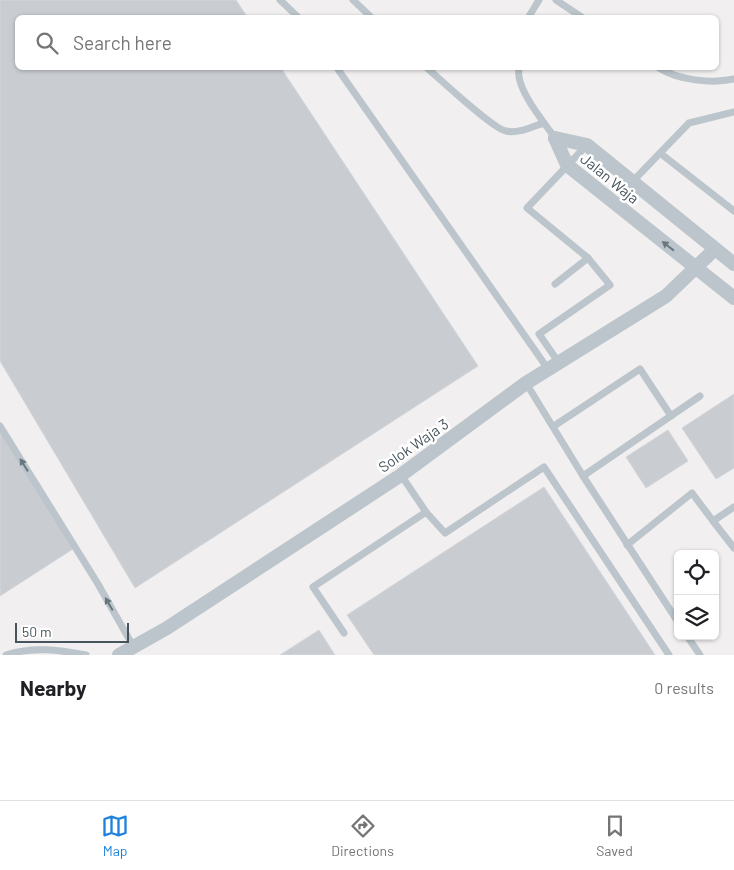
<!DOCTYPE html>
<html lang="en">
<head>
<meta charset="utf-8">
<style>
  :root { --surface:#fff; --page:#f6f6f6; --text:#202124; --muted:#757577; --line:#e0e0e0; --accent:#1e82dc }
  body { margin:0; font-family:Barlow,sans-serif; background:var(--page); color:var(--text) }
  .controls { position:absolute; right:15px; bottom:15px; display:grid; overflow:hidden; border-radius:8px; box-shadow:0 1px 4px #0004 }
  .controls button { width:45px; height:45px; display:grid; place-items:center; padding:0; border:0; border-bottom:1px solid var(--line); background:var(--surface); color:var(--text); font:25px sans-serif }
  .scale { position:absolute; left:15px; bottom:12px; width:114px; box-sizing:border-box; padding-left:5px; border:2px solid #47545c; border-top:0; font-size:14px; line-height:18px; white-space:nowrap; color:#47545c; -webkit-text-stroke:4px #fff; paint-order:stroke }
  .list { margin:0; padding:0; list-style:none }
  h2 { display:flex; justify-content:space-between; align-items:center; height:65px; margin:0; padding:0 20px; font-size:21px }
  h2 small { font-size:16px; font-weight:400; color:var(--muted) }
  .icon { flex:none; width:28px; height:28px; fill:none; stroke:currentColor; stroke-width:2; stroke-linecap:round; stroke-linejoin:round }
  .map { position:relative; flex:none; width:734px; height:655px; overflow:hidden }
  .search { position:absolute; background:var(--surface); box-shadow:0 1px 4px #0004; left:15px; right:15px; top:15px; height:55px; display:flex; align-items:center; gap:12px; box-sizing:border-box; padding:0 18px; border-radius:8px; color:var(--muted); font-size:19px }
  .sheet { height:145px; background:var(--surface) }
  nav { display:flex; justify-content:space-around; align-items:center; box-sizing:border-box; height:70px; border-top:1px solid var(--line); background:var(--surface); font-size:14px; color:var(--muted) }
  nav a { display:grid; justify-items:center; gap:2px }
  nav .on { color:var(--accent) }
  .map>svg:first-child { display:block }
  .building { fill:#c9ccd1; stroke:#d3d6da }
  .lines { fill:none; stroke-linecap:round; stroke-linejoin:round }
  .lane { stroke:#bbc5cb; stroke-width:7 }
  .street { stroke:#bbc5cb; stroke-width:14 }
  .oneway { fill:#6a767d }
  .labels { text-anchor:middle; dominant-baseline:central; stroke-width:5; stroke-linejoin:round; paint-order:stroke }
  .street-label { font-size:15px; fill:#47545c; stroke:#fff }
</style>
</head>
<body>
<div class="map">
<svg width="734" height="655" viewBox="0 0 734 655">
  <rect width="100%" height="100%" fill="#f1efef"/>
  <g class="building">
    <path d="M0 0H236L248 18H18V68H281L478 366 135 588 0 361Z"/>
    <path d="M734 394V468L716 479 682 428Z"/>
    <path d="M0 430 76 547 0 596Z"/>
    <path d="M668 430 688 461 646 488 626 457Z"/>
    <path d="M544 487 655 655H374L347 615Z"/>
    <path d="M319 630 335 655H280Z"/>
  </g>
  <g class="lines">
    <g class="lane">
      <path d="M280 0 299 18"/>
      <path d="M353 0 372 18"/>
      <path d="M556 0 583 18"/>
      <path d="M528 18 539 0"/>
      <path d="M337 68 548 369"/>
      <path d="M427 68C440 79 493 129 506 131 519 134 533 126 544 123"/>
      <path d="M519 68C515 88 543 121 555 138"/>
      <path d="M659 68C678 80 712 84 734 79"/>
      <path d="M660 153 734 211"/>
      <path d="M632 182 689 123 734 112"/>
      <path d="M555 284 588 258 527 208 586 146"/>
      <path d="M559 363 539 334 610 285 588 258"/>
      <path d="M526 383 583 476 678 622"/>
      <path d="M0 426 98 584 133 646"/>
      <path d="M554 426 640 369 671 416"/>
      <path d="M401 475 426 512 445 533 544 467 669 655"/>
      <path d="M583 476 700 396"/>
      <path d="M734 507 713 521 734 548"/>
      <path d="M627 545 692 493 713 521"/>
      <path d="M344 633 313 587 426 512"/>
      <path d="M687 636 700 655"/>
      <path d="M6 655C33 646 59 650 86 655"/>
    </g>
    <g class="street">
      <path d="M555 138 567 165 734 298"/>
      <path d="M555 138 587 145 734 264"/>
      <path d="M119 655 167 628 401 475 526 383 666 296 715 249"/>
    </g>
  </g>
  <defs><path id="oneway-solid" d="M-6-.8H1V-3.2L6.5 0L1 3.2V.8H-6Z" transform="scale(1.25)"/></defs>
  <g class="oneway">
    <use href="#oneway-solid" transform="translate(668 246) rotate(-142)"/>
    <use href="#oneway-solid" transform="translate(24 465) rotate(-122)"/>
    <use href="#oneway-solid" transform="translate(109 604) rotate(-120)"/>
  </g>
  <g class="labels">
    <g class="street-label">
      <text transform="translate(610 178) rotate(39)">Jalan Waja</text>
      <text transform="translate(413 445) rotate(-35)">Solok Waja 3</text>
    </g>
  </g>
</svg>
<div class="controls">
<button><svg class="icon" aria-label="locate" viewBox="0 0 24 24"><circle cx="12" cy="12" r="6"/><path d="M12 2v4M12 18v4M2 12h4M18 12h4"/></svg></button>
<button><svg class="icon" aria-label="layers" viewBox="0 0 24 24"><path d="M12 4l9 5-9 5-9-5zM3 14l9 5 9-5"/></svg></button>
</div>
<div class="scale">50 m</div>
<div class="search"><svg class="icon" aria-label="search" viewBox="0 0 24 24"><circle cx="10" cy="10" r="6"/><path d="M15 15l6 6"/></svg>Search here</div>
</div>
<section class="sheet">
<h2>Nearby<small>0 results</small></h2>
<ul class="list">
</ul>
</section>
<nav>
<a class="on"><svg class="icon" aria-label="map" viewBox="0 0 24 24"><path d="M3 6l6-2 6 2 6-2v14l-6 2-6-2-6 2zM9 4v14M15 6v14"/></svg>Map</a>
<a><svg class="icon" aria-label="directions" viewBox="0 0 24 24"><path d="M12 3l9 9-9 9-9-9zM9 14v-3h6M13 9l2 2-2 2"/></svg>Directions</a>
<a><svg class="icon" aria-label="saved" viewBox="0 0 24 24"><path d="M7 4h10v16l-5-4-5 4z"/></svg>Saved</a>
</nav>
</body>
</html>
